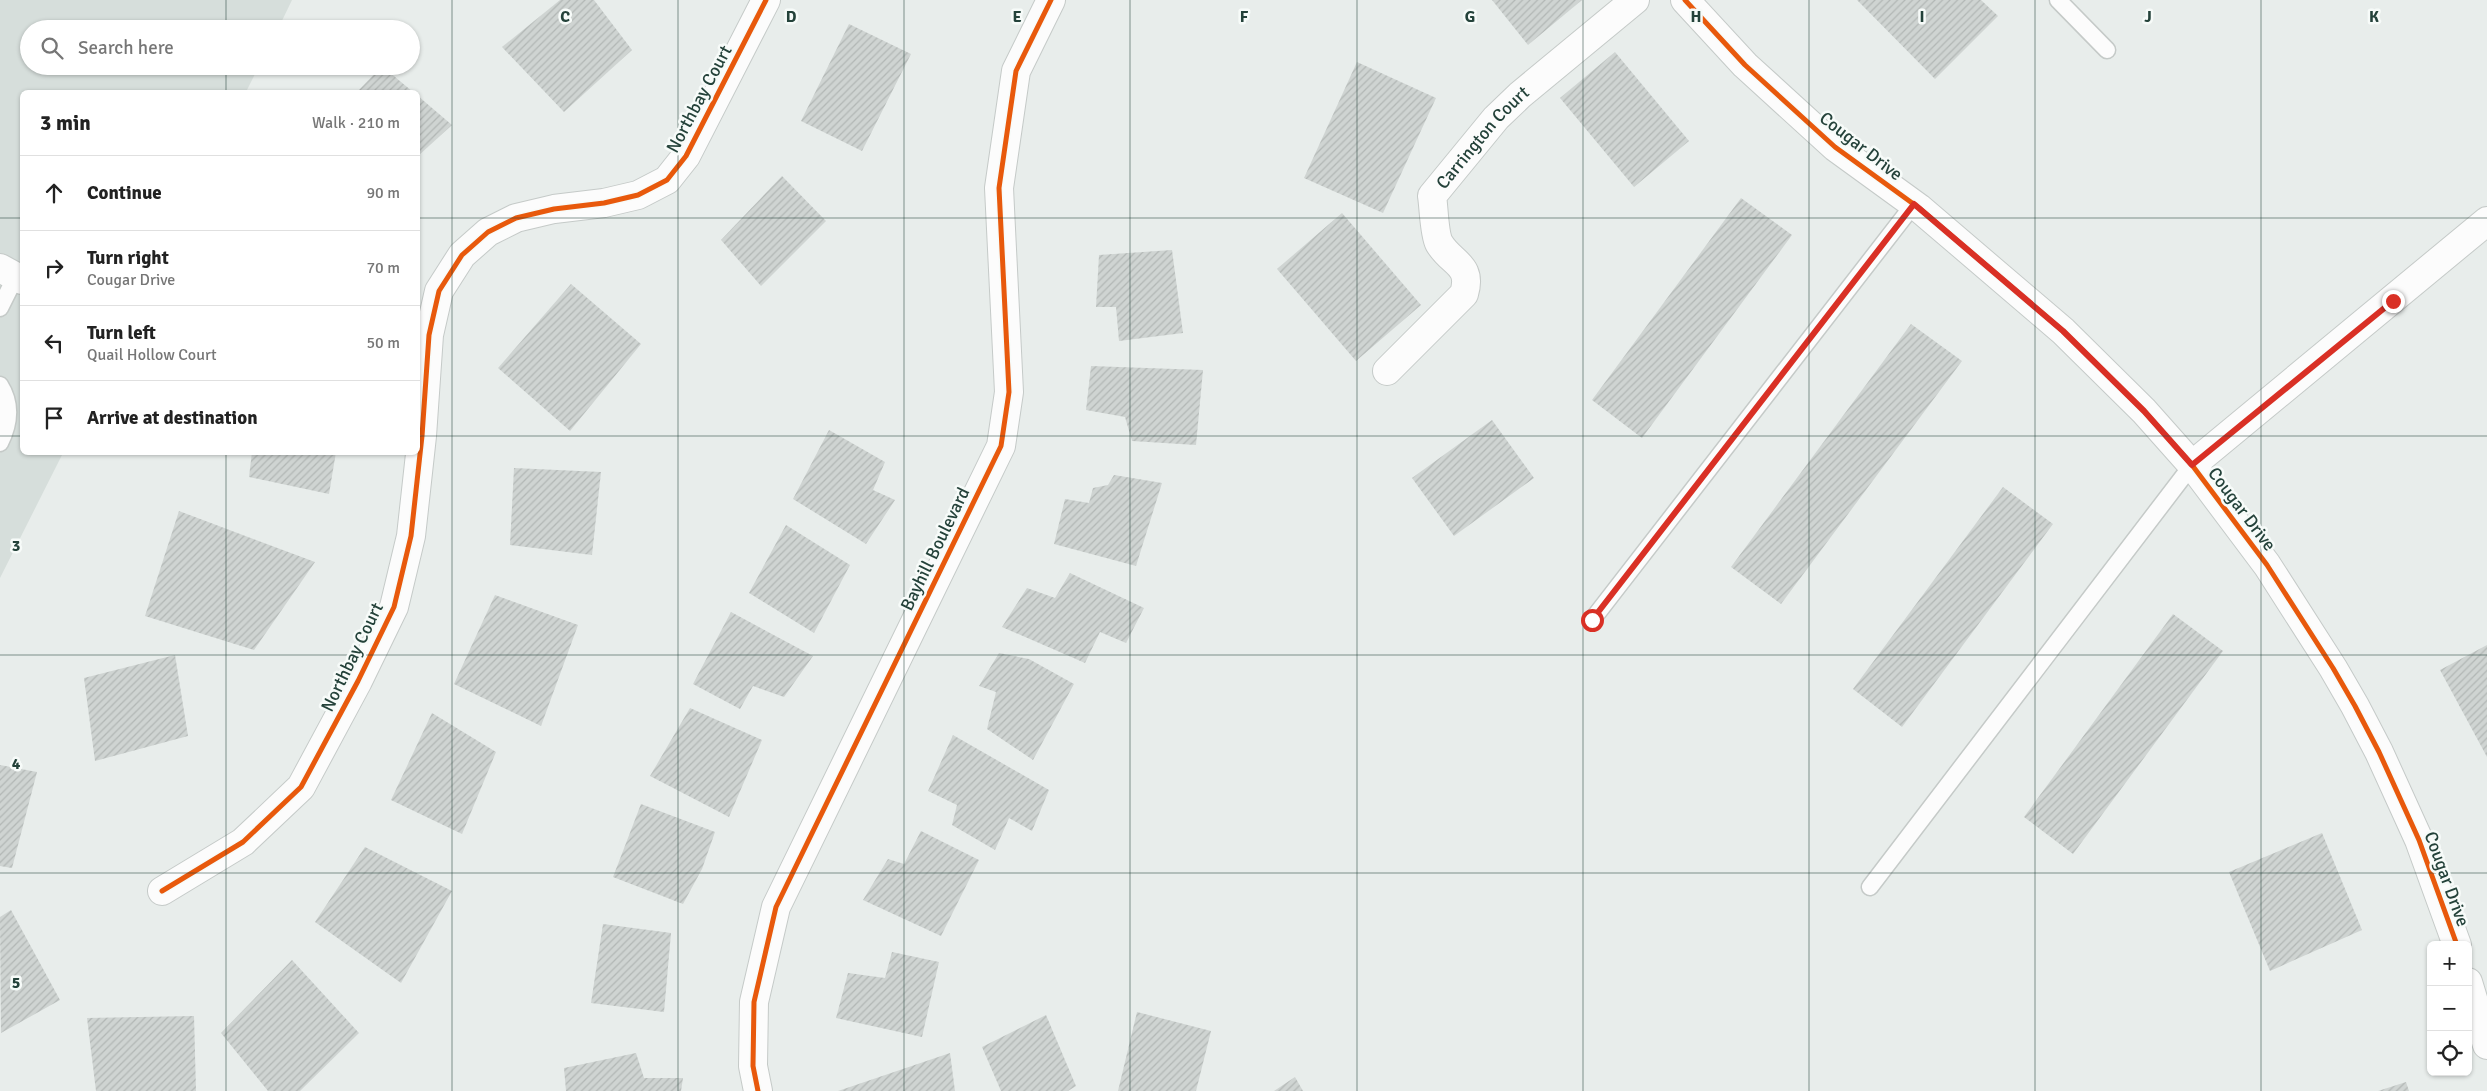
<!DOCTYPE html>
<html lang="en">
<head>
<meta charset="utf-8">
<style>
  :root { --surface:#fff; --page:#f6f6f6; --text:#222; --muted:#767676; --line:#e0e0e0 }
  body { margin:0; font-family:Signika,sans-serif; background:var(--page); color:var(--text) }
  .controls { position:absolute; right:15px; bottom:15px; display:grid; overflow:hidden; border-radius:8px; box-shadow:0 1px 4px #0004 }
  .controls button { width:45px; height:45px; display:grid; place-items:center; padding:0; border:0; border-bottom:1px solid var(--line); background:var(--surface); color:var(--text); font:25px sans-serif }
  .stop { position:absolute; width:15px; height:15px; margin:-11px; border:4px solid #d93025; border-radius:50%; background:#fff }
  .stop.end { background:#d93025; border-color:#fff; box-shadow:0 1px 5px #0008 }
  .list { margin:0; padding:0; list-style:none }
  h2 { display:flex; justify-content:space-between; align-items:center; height:65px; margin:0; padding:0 20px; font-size:21px }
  h2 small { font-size:16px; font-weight:400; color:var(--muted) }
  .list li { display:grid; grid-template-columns:32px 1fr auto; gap:15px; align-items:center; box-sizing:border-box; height:75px; padding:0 20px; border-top:1px solid var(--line) }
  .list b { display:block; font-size:19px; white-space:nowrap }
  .list p { margin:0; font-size:16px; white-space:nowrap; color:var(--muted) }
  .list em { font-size:16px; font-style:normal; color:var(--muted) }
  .icon { flex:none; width:28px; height:28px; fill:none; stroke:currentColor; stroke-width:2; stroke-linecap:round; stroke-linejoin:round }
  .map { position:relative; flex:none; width:2487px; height:1091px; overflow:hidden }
  .search { position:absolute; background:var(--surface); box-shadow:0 1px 4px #0004; left:20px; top:20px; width:400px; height:55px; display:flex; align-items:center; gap:12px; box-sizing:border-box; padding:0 18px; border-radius:28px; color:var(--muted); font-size:19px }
  .panel { position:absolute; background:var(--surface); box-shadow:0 1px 4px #0004; left:20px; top:90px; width:400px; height:365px; border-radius:8px }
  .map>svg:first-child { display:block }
  .built { fill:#d6dedb }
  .building { fill:url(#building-hatch) }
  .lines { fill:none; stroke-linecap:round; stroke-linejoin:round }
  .lane-casing { stroke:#c5cac8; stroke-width:19 }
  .street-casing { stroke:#c5cac8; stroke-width:30 }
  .lane { stroke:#fcfcfc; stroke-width:16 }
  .street { stroke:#fcfcfc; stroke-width:28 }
  .cycleway-casing { stroke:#f7fbf9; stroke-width:8 }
  .cycleway { stroke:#e8590c; stroke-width:5 }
  .route { stroke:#d93025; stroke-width:6 }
  .grid { fill:none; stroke:#24423a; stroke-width:1; stroke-opacity:0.55 }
  .labels { text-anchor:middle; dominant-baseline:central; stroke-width:5; stroke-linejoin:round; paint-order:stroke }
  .street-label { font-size:18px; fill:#24423a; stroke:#f7fbf9 }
  .grid-label { font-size:16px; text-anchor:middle; font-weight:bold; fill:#24423a; stroke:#f7fbf9; stroke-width:5; stroke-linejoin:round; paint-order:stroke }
</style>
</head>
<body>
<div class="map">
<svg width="2487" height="1091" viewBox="0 0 2487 1091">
  <defs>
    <pattern id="building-hatch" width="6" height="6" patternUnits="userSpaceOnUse" patternTransform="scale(1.25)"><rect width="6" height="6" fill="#cfd4d2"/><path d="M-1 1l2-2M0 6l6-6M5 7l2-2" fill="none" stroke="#b2b7b5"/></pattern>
  </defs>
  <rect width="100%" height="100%" fill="#e8edeb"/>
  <path class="built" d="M0 0H292L278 29H29V66H259L246 92H22V452L63 453 0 578Z"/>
  <g class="building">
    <path d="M560 0H594L632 50 564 112 502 47Z"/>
    <path d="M1492 0H1582L1528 45Z"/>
    <path d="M1857 0H1981L1998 16 1935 79Z"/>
    <path d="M849 24 911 54 862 151 801 121Z"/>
    <path d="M1615 52 1689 141 1634 187 1560 98Z"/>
    <path d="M1357 62 1436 98 1383 213 1304 178Z"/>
    <path d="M382 66 413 92H357Z"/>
    <path d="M418 96 452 125 418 156Z"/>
    <path d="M782 176 826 221 761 286 721 240Z"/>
    <path d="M1741 198 1792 235 1642 438 1592 400Z"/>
    <path d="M1342 213 1421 305 1356 361 1277 269Z"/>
    <path d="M1172 250 1183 333 1119 341 1116 307H1096L1099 255Z"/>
    <path d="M571 284 641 344 570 431 498 368Z"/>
    <path d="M1911 324 1962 361 1781 604 1731 567Z"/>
    <path d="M1091 366 1203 370 1196 445 1132 441 1125 417 1086 410Z"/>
    <path d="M1492 420 1534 478 1454 536 1412 478Z"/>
    <path d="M829 430 885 462 873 490 895 500 866 544 793 499Z"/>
    <path d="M252 452H336L329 494 249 477Z"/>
    <path d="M514 468 601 472 592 555 510 545Z"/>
    <path d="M1114 475 1162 483 1136 566 1054 544 1065 499 1089 503 1093 488 1108 485Z"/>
    <path d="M2003 487 2053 524 1902 727 1853 689Z"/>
    <path d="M179 511 315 562 254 650 145 616Z"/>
    <path d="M786 525 850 565 814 633 749 593Z"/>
    <path d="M1070 573 1144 608 1126 643 1100 632 1085 663 1002 627 1027 588 1055 598Z"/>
    <path d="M495 595 578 625 541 726 454 684Z"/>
    <path d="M731 612 813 656 784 697 753 686 740 709 693 684Z"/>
    <path d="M2173 614 2223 651 2073 854 2024 817Z"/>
    <path d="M2487 645V757L2440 670Z"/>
    <path d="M999 653 1029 659 1074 684 1033 760 987 729 996 692 979 686Z"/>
    <path d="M175 655 188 736 95 761 84 678Z"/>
    <path d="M690 708 762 740 729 817 650 776Z"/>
    <path d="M432 713 496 752 462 834 391 800Z"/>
    <path d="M953 735 1049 790 1032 831 1009 818 995 850 952 825 957 805 928 791Z"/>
    <path d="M0 765 37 772 12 868 0 866Z"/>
    <path d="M641 804 715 832 702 869 683 904 613 877Z"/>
    <path d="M921 831 979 860 941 936 863 900 888 859 904 864Z"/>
    <path d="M2322 833 2362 930 2270 971 2229 872Z"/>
    <path d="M365 847 452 891 401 983 315 922Z"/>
    <path d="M11 910 60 1000 1 1033 0 917Z"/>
    <path d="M603 924 671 933 664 1012 591 1003Z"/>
    <path d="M892 952 939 962 922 1037 836 1018 848 973 885 978Z"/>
    <path d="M292 960 359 1033 300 1091H268L221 1033Z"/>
    <path d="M1137 1012 1211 1031 1196 1091H1118Z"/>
    <path d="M1046 1015 1076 1086 1068 1091H1001L982 1047Z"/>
    <path d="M194 1016 196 1091H96L87 1018Z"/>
    <path d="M636 1053 644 1078H683L681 1091H566L564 1068Z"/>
    <path d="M950 1053 955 1091H838Z"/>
    <path d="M1295 1077 1303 1091H1274Z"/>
    <path d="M2406 1082 2409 1091H2378Z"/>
  </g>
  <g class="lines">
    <defs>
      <g id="lane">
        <path d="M2058 0 2107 50"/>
        <path d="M0 308 16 276"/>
        <path d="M0 385C12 404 10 423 0 443"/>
        <path d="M1592 620 1914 204"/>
        <path d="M1870 887 2192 465"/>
      </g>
      <g id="street">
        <path d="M1685 0 1745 65 1835 147 1919 208 2063 331 2144 411 2192 465 2267 565 2333 668 2355 706 2379 752 2419 840 2457 945"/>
        <path d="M0 268 22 280"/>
        <path id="s1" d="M1387 371 1464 294C1473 264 1451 264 1439 243 1434 233 1434 208 1432 196L1496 118 1520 95 1635 0"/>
        <path d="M2192 465 2487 221"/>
        <path d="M162 891 243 842 301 787 358 681 394 607 411 536 422 436 429 335 439 291 462 255 488 232 516 218 554 209 604 203 638 195 667 180 686 156 766 0"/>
        <path d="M2468 982 2487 1045"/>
        <path d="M758 1091 753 1066 754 1002 776 907 1001 446 1009 392 999 188 1016 71 1051 0"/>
      </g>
    </defs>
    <use href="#lane" class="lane-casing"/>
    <use href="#street" class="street-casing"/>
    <use href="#lane" class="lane"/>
    <use href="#street" class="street"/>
    <defs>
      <g id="cycleway">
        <path d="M1685 0 1745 65 1835 147 1919 208 2063 331 2144 411 2192 465 2267 565 2333 668 2355 706 2379 752 2419 840 2457 945"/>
        <path d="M162 891 243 842 301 787 358 681 394 607 411 536 422 436 429 335 439 291 462 255 488 232 516 218 554 209 604 203 638 195 667 180 686 156 766 0"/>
        <path d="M758 1091 753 1066 754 1002 776 907 1001 446 1009 392 999 188 1016 71 1051 0"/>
      </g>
    </defs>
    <use href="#cycleway" class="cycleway-casing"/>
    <use href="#cycleway" class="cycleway"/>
  </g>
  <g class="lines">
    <path class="route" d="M1592 620 1914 204 2063 331 2144 411 2192 465 2393 301"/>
  </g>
  <path class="grid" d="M226 0V29M452 0V1091M678 0V1091M904 0V1091M1130 0V1091M1357 0V1091M1583 0V1091M1809 0V1091M2035 0V1091M2261 0V1091M226 66V92M0 218H22M418 218H2487M0 436H22M418 436H2487M226 452V1091M0 655H2487M0 873H2487"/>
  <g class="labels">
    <g class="street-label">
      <text transform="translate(699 99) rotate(-62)">Northbay Court</text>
      <text stroke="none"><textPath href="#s1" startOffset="295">Carrington Court</textPath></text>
      <text transform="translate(1861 146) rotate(38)">Cougar Drive</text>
      <text transform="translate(2242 509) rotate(53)">Cougar Drive</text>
      <text transform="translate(935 549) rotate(-64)">Bayhill Boulevard</text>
      <text transform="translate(352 657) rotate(-64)">Northbay Court</text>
      <text transform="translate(2447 879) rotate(70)">Cougar Drive</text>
    </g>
  </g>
  <g class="grid-label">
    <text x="565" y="22">C</text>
    <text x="791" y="22">D</text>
    <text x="1017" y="22">E</text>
    <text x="1244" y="22">F</text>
    <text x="1470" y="22">G</text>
    <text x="1696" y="22">H</text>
    <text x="1922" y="22">I</text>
    <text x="2148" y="22">J</text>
    <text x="2374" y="22">K</text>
    <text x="16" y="551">3</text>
    <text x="16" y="769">4</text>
    <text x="16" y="988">5</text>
  </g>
</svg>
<div class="controls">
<button>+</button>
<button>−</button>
<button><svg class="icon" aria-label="locate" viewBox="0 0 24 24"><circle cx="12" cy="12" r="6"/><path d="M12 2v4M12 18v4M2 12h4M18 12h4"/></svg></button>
</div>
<div class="stop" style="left:1592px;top:620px"></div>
<div class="stop end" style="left:2393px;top:301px"></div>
<div class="search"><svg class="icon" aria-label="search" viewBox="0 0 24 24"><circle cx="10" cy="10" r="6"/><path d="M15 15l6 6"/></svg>Search here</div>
<section class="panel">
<h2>3 min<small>Walk · 210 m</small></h2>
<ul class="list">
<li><svg class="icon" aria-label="ahead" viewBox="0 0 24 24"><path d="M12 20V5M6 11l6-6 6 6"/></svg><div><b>Continue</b></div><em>90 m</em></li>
<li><svg class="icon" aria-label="right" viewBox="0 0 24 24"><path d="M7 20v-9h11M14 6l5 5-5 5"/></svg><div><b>Turn right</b><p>Cougar Drive</p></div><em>70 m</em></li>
<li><svg class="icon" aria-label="left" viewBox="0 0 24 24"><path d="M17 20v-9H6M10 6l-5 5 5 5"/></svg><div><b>Turn left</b><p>Quail Hollow Court</p></div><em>50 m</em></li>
<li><svg class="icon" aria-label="arrive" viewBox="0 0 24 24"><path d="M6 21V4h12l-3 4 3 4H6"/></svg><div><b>Arrive at destination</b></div></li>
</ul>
</section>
</div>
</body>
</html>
